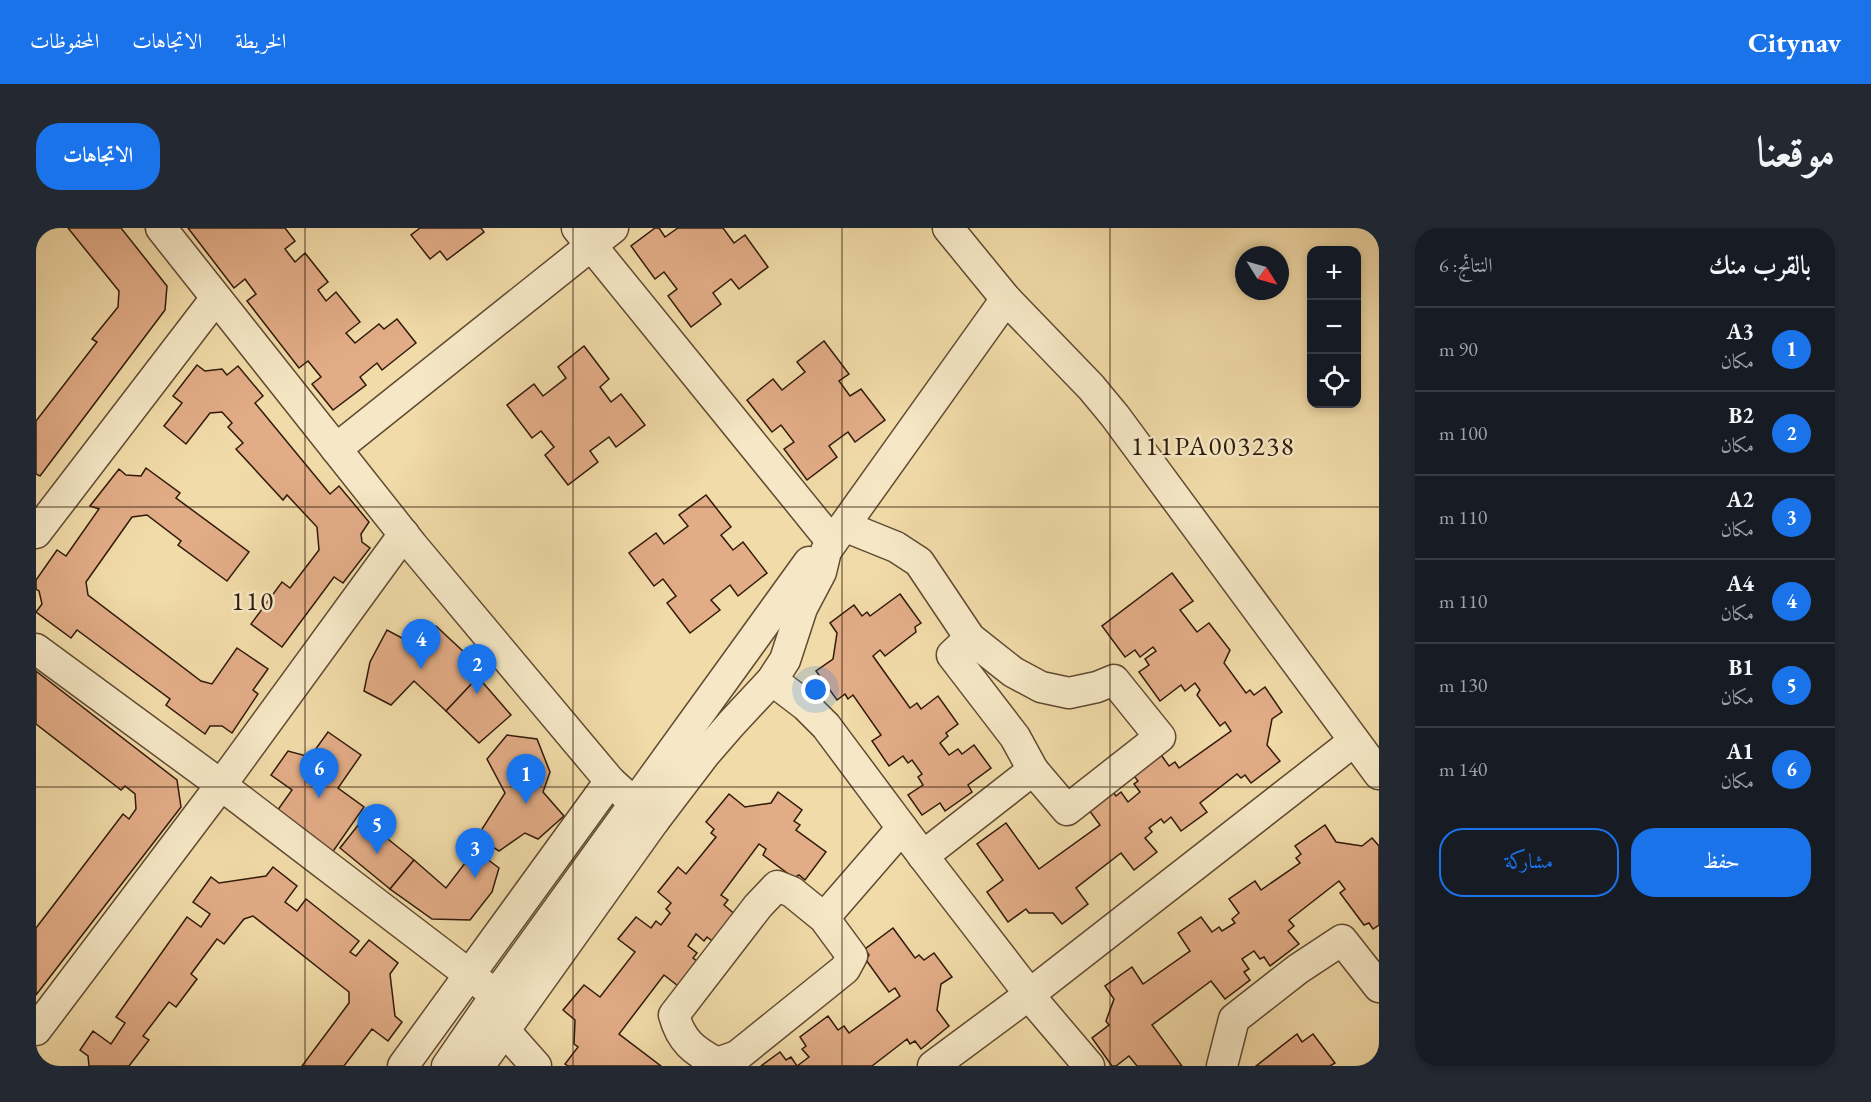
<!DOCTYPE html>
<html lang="ar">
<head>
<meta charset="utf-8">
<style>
  :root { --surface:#171b24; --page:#242831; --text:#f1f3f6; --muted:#9ea1a6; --line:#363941; --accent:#1a73e8 }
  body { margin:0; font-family:"EB Garamond",Amiri,serif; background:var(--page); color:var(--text); direction:rtl }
  .controls { position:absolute; right:18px; top:18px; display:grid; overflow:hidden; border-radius:12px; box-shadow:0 3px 9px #0003 }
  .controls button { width:54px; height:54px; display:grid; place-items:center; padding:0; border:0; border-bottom:2px solid var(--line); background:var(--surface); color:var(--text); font:30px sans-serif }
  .compass { position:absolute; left:1199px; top:18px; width:54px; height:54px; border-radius:50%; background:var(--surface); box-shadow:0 3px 9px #0003; rotate:127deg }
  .you { position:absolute; left:780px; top:462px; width:21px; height:21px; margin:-15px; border:4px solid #fff; border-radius:50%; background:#1a73e8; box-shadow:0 0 0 9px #1a73e833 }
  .badge { display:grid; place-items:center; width:39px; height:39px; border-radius:50%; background:var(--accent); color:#fff; font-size:20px; font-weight:700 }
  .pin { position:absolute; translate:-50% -50px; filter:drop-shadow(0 2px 3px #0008) }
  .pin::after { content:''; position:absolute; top:32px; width:21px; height:18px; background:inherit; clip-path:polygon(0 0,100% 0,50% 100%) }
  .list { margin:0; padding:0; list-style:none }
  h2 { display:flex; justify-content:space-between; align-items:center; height:78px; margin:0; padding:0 24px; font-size:26px }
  h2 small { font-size:20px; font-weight:400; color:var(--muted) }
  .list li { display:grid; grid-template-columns:39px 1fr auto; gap:18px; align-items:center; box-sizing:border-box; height:84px; padding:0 24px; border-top:2px solid var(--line) }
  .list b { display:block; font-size:22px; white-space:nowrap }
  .list p { margin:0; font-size:20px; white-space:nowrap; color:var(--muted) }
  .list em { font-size:20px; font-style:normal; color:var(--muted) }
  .actions { display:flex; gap:12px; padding:18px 24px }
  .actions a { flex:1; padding:14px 0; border:2px solid var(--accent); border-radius:24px; text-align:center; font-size:21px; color:var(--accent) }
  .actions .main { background:var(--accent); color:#fff }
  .icon { flex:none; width:33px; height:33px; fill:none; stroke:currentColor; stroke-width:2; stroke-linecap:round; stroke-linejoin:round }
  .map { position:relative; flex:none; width:1343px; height:838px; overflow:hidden; direction:ltr; border-radius:24px }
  header { display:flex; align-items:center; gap:36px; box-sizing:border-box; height:84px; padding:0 30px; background:var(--accent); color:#fff }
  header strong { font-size:28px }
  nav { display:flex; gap:33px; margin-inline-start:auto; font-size:21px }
  .intro { display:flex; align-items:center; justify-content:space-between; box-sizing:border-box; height:144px; padding:0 36px }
  h1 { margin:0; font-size:42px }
  .button { padding:15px 27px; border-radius:24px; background:var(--accent); color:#fff; font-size:21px; font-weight:700 }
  main { display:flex; gap:36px; padding:0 36px }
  aside { flex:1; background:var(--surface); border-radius:24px; box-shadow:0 3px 9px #0003 }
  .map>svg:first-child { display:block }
  .building { fill:#e2ac87; stroke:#301a0a; stroke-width:1.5 }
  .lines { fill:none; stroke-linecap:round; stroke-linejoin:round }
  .minor-casing { stroke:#604a32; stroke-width:33 }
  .minor { stroke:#f6e8c6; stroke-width:30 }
  .grid { fill:none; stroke:#301a0a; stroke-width:1.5; stroke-opacity:0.55 }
  .labels { text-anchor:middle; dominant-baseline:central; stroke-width:5; stroke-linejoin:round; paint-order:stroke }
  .quarter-label { font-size:27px; letter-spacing:1.5px; fill:#301a0a; stroke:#f6e8c6 }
</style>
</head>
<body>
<header>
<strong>Citynav</strong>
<nav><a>الخريطة</a><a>الاتجاهات</a><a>المحفوظات</a></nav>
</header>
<div class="intro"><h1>موقعنا</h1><a class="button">الاتجاهات</a></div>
<main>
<aside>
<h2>بالقرب منك<small>النتائج: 6</small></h2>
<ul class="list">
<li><span class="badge">1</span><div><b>A3</b><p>مكان</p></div><em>90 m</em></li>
<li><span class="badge">2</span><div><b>B2</b><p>مكان</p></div><em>100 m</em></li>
<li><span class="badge">3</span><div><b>A2</b><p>مكان</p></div><em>110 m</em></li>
<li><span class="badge">4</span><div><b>A4</b><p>مكان</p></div><em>110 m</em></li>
<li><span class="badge">5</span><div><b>B1</b><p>مكان</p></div><em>130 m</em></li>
<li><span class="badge">6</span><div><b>A1</b><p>مكان</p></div><em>140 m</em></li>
</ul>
<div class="actions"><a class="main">حفظ</a><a>مشاركة</a></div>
</aside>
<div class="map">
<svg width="1343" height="838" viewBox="0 0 1343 838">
  <rect width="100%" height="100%" fill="#f1dba8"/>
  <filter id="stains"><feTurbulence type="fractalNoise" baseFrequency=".00333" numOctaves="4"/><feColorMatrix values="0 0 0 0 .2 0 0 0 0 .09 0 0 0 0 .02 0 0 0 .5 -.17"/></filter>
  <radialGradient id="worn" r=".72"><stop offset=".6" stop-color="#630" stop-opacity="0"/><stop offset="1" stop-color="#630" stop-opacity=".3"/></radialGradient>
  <g class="building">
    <path d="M32 0H85L131 58 129 82 4 248 0 246V193L61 114 56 111 82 79 83 63Z"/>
    <path d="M152 0H249L259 13 249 21 259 34 269 25 292 54 282 62 290 73 300 64 324 94 310 105 319 115 343 96 348 101 361 91 380 115 346 142 341 135 324 149 330 157 297 182 276 156 285 149 272 133 263 140 211 73 220 66 209 51 198 60Z"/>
    <path d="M384 0H445L448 4 411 32 404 23 394 31 375 7Z"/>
    <path d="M619 0H623L629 9 642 0H687L698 15 709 7 732 39 703 61 695 51 677 65 685 76 655 99 632 68 641 61 628 44 619 51 595 18Z"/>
    <path d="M788 113 813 146 803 153 814 168 825 161 849 192 819 214 812 204 793 218 801 229 771 252 748 221 758 214 745 197 736 204 711 172 737 151 746 162 769 144 761 134Z"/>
    <path d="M548 118 573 151 564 159 575 174 585 166 609 197 580 219 573 209 554 223 562 234 532 257 509 227 518 219 505 203 496 210 471 177 498 156 507 168 530 150 522 139Z"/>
    <path d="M161 137 169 143 186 141 191 147 202 138 227 168 219 175 294 266 303 258 333 294 325 306 326 314 334 320 307 355 298 349 246 419 215 396 246 354 254 360 283 322 281 299 251 267 247 272 200 221 207 215 192 199 196 195 186 184 174 185 150 216 128 198 146 175 137 168Z"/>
    <path d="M110 240 144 265 140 270 213 324 191 353 142 317 145 313 111 287 96 289 50 354 52 367 165 453 176 456 201 420 232 441 217 462 222 466 196 505 186 498H174L169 506 130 477 134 471 41 402 35 410 0 384 6 376 3 363 0 361V352L21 322 30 328 63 281 54 278 83 241 90 247 105 248Z"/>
    <path d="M670 267 695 299 685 307 697 322 707 314 731 345 702 368 694 357 675 372 684 382 654 405 631 375 640 368 627 351 618 358 593 325 620 305 628 316 652 298 643 287Z"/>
    <path d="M1136 345 1157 373 1144 382 1161 404 1173 395 1194 422 1188 435 1210 465 1214 462 1218 467 1229 459 1246 484 1236 491 1231 517 1244 533 1215 555 1209 547 1205 550 1201 546 1164 575 1171 584 1145 603 1135 589 1128 595 1125 591 1113 600 1116 604 1109 610 1121 624 1098 642 1085 625 1040 660 1052 676 1026 696 1017 685H993L990 681 972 694 951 664 967 652 941 616 970 595 1003 641 1064 597 1050 578 1074 560 1080 568 1085 564 1092 574 1104 564 1098 556 1102 553 1095 544 1123 524 1133 538 1139 534 1143 540 1195 503 1189 494 1184 498 1161 467 1164 462 1159 455 1149 463 1145 457 1124 473 1103 444 1113 437 1109 431 1120 423 1117 419 1104 429 1099 422 1089 429 1066 398Z"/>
    <path d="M864 366 885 395 879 399 880 404 849 428 844 422 837 428 874 480 881 475 885 481 902 468 922 496 910 505 912 508 904 515 913 527 922 521 926 526 938 517 955 540 932 557 936 564 909 583 904 575 886 587 872 567 887 557 882 549 886 546 876 532 872 535 867 528 853 538 836 513 845 507 817 467 812 471 809 466 801 472 780 443 797 431 801 405 794 395 818 377 826 388 831 384 834 388Z"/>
    <path d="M400 398 431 427 442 449 410 483 378 453 355 477 328 463 334 434 351 402 381 418Z"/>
    <path d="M0 443 141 552 145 579 0 767V700L87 586 93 591 100 581 99 566 89 558 85 562 0 496Z"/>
    <path d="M442 449 475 487 443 515 410 483Z"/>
    <path d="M292 504 325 527 302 560 328 579 293 629 236 590 256 562 235 547 252 523 274 529Z"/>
    <path d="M471 507 501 511 514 544 507 564 528 588 502 611 489 605 463 623 441 609 469 565 451 531Z"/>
    <path d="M742 564 766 582 758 593 764 597 760 602 790 624 769 652 763 647 758 650 727 627 730 621 723 616 685 667 692 672 688 677 701 688 680 716 671 709 668 713 660 706 652 718 661 725 657 730 665 736 646 761 628 747 583 806 625 838H532L529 836 542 819 538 816 539 792 527 782 548 757 564 769 599 724 582 711 600 689 615 700 620 693 625 697 634 685 630 681 635 675 622 664 642 639 650 646 680 609 675 605 678 601 670 594 693 566 709 579 735 575Z"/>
    <path d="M327 591 378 632 354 661 304 620Z"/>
    <path d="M1289 597 1300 614 1326 618 1336 610 1343 618V697L1337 701 1333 695 1328 697 1304 665 1309 661 1303 653 1253 692 1258 698 1252 703 1263 716 1234 738 1228 729 1224 731 1218 723 1206 731 1213 741 1208 744 1214 752 1189 771 1175 753 1116 797 1146 838H1101L1093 828 1080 838H1076L1056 810 1073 797 1070 793 1078 771 1069 758 1096 739 1107 756 1154 723 1142 705 1165 689 1176 704 1183 699 1186 703 1199 695 1196 691 1203 685 1193 671 1219 653 1225 662 1264 635 1260 630 1265 626 1259 618Z"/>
    <path d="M439 622 463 640 456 664 434 692 396 691 354 661 378 632 410 660Z"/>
    <path d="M237 639 261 658 249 674 261 683 270 671 323 713 314 724 320 728 333 712 362 735 354 746 359 788 366 794 352 813 336 801 308 838H266L313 775V764L217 688 208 691 188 716 181 711 155 746 161 751 140 779 133 774 107 808 113 812 93 838H53L52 828 44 822 57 803 75 816 89 795 80 789 151 689 165 699 174 686 157 674 175 649 183 655 230 648Z"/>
    <path d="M857 700 879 730 883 727 888 732 898 725 916 749 905 756 901 782 913 798 885 821 879 813 874 816 871 811 836 838H725L744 824 750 832 755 829 761 838 773 829 766 821 770 818 764 809 792 788 802 802 808 798 813 805 864 768 859 760 853 764 830 732 833 727 829 721Z"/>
    <path d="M1261 806 1266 814 1277 806 1299 835 1294 838H1220Z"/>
  </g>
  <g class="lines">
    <defs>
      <g id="minor">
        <path d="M125 0 377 318 574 553 618 593"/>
        <path d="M541 0 796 314"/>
        <path d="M912 0 970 71 1055 159 1079 188 1343 546"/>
        <path d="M300 221 577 0"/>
        <path d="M808 298 860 319 883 334 934 410 977 444 1005 459 1033 465 1061 459 1078 452 1124 509 1031 582 997 542 887 628"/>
        <path d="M0 305 180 70"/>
        <path d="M934 410 916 427 979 509 997 542"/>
        <path d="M0 421 185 557 460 767"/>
        <path d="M736 452 770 478 790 498 887 628 985 755"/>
        <path d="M788 690 756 664 741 658 722 678 638 787C645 813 658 823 681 835L701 828 809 741 816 728 788 690 866 600"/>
        <path d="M1004 758 1318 513"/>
        <path d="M1002 778 1053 838"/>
        <path d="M0 802 185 557 368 306"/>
        <path d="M468 802 500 838"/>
        <path d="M367 838 574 553"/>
        <path d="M411 838 460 767 773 334"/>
        <path d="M443 838 618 593 669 526 695 496 736 452 749 432 766 380 785 344 790 323 970 71"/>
        <path d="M897 838 982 775"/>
        <path d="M1186 838 1198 791 1262 741 1306 712 1343 759"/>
      </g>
    </defs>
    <use href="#minor" class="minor-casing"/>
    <use href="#minor" class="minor"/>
  </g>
  <path class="grid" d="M269 0V838M537 0V838M806 0V838M1074 0V838M0 279H1343M0 559H1343"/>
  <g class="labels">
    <g class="quarter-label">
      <text x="1177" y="217">111PA003238</text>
      <text x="217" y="372">110</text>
    </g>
  </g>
  <rect width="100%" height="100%" filter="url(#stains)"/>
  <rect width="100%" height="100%" fill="url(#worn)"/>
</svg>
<div class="controls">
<button>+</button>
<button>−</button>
<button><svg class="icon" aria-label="locate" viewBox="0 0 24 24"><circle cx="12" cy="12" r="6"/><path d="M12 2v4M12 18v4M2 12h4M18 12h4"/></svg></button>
</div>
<svg class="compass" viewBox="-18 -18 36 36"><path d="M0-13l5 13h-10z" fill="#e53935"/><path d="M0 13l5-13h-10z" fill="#9ea1a6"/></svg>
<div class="you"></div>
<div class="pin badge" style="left:490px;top:576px">1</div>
<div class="pin badge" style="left:441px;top:466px">2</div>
<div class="pin badge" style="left:439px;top:650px">3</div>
<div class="pin badge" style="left:385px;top:441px">4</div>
<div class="pin badge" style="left:341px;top:626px">5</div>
<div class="pin badge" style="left:283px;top:570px">6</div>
</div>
</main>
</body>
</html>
